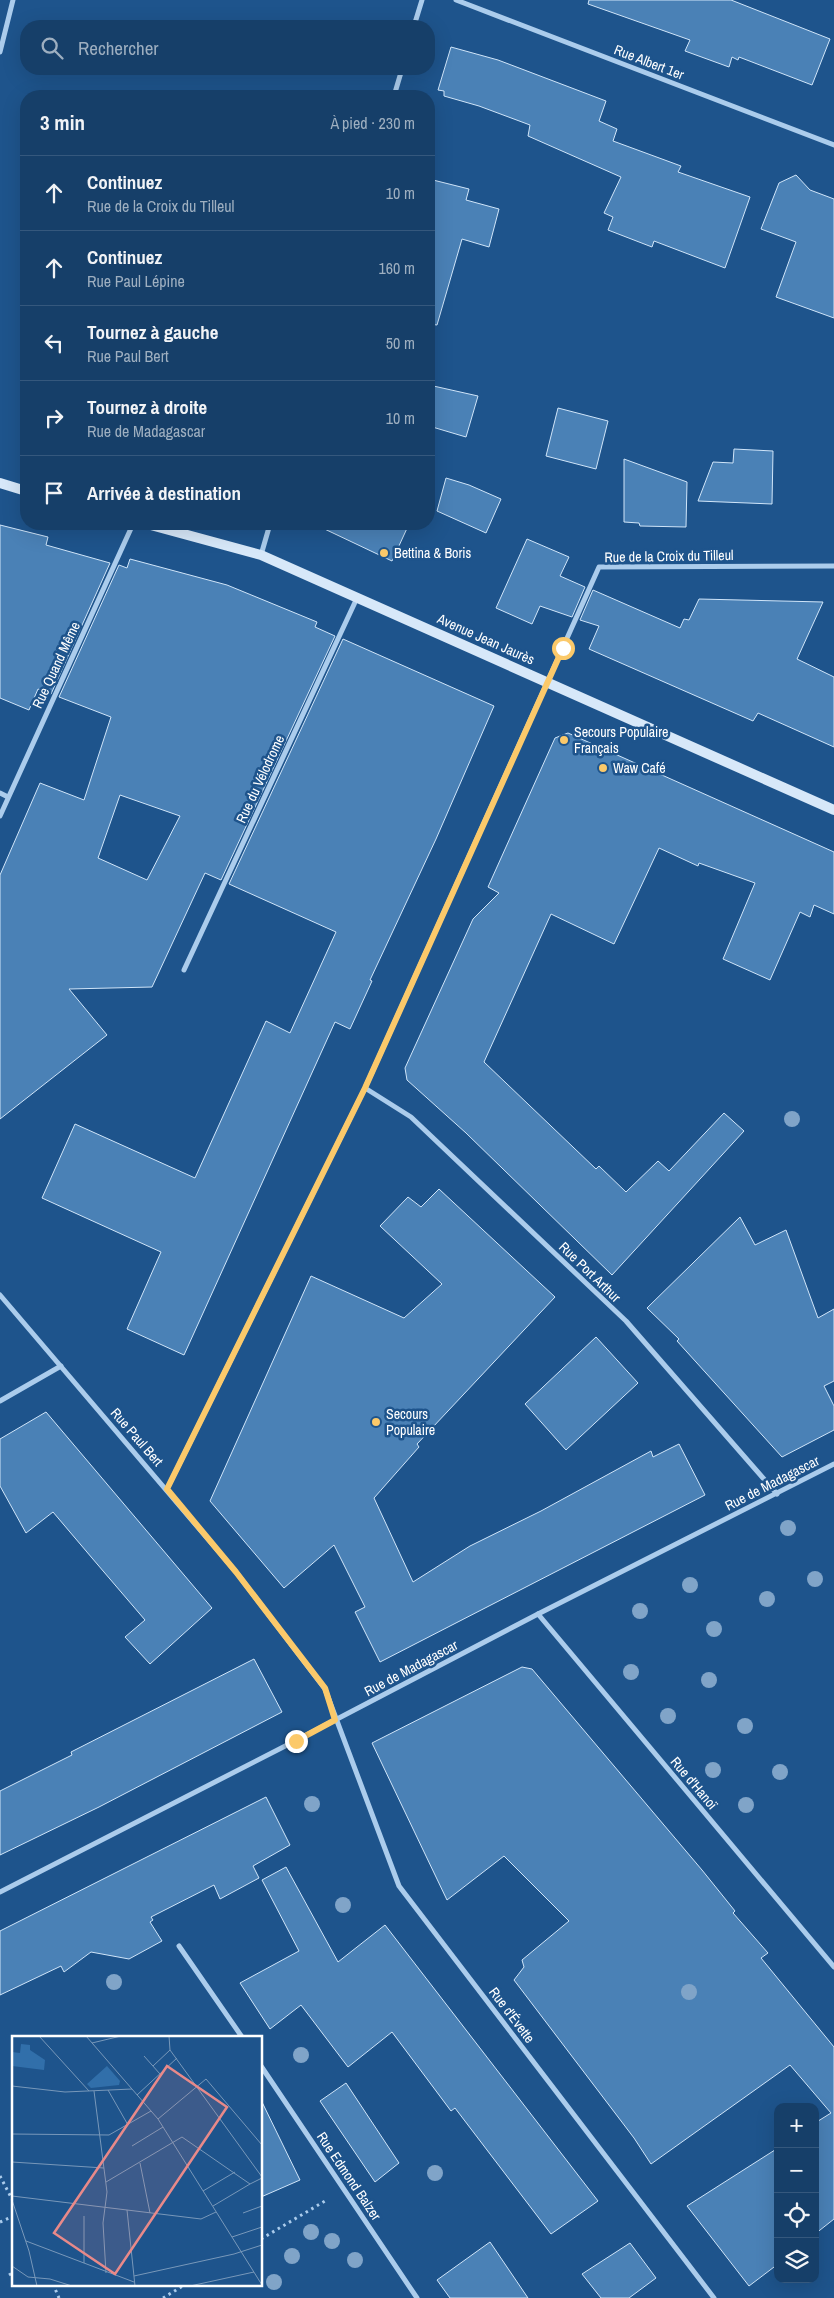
<!DOCTYPE html>
<html lang="fr">
<head>
<meta charset="utf-8">
<style>
  :root { --surface:#163f69; --page:#1f466f; --text:#f1f3f6; --muted:#9eafc0; --line:#35587d }
  body { margin:0; font-family:"Archivo Narrow",sans-serif; background:var(--page); color:var(--text) }
  .controls { position:absolute; right:15px; bottom:15px; display:grid; overflow:hidden; border-radius:10px; box-shadow:0 5px 20px #0002 }
  .controls button { width:45px; height:45px; display:grid; place-items:center; padding:0; border:0; border-bottom:1px solid var(--line); background:var(--surface); color:var(--text); font:25px sans-serif }
  .stop { position:absolute; width:15px; height:15px; margin:-11px; border:4px solid #fbc96a; border-radius:50%; background:#fff }
  .stop.end { background:#fbc96a; border-color:#fff; box-shadow:0 1px 5px #0008 }
  .list { margin:0; padding:0; list-style:none }
  h2 { display:flex; justify-content:space-between; align-items:center; height:65px; margin:0; padding:0 20px; font-size:21px }
  h2 small { font-size:16px; font-weight:400; color:var(--muted) }
  .list li { display:grid; grid-template-columns:32px 1fr auto; gap:15px; align-items:center; box-sizing:border-box; height:75px; padding:0 20px; border-top:1px solid var(--line) }
  .list b { display:block; font-size:19px; white-space:nowrap }
  .list p { margin:0; font-size:16px; white-space:nowrap; color:var(--muted) }
  .list em { font-size:16px; font-style:normal; color:var(--muted) }
  .icon { flex:none; width:28px; height:28px; fill:none; stroke:currentColor; stroke-width:2; stroke-linecap:round; stroke-linejoin:round }
  .map { position:relative; flex:none; width:834px; height:2298px; overflow:hidden }
  .search { position:absolute; background:var(--surface); box-shadow:0 5px 20px #0002; left:20px; top:20px; width:415px; height:55px; display:flex; align-items:center; gap:12px; box-sizing:border-box; padding:0 18px; border-radius:20px; color:var(--muted); font-size:19px }
  .panel { position:absolute; background:var(--surface); box-shadow:0 5px 20px #0002; left:20px; top:90px; width:415px; height:440px; border-radius:20px }
  .map>svg:first-child { display:block }
  .building { fill:#4a81b6; stroke:#d0e5f9; fill-rule:evenodd }
  .lines { fill:none; stroke-linecap:round; stroke-linejoin:round }
  .path { stroke:#abccec; stroke-width:3; stroke-dasharray:2.5 4; stroke-linecap:butt }
  .street { stroke:#abccec; stroke-width:5 }
  .secondary { stroke:#d7e8f9; stroke-width:10 }
  .tree { fill:#80a4c8 }
  .route { stroke:#fbc96a; stroke-width:6 }
  .poi-dot { fill:#fbc96a; stroke:#1e548c; stroke-width:2 }
  .labels { text-anchor:middle; dominant-baseline:central; stroke-width:5; stroke-linejoin:round; paint-order:stroke }
  .street-label { font-size:14px; fill:#fff; stroke:#1e548c }
  .poi-label { font-size:14px; fill:#fff; stroke:#1e548c; text-anchor:start }
  .inset-road { fill:none; stroke:#7898ba; stroke-width:1 }
  .view { fill:#e88989; fill-opacity:0.15; stroke:#e88989; stroke-width:2.5 }
  .inset-edge { fill:none; stroke:#fff; stroke-width:2.5 }
</style>
</head>
<body>
<div class="map">
<svg width="834" height="2298" viewBox="0 0 834 2298">
  <rect width="100%" height="100%" fill="#1e548c"/>
  <g class="building">
    <path d="M589 0H731L830 39 812 85 739 57 738 60 732 57 729 67 685 51 690 40 588 4Z"/>
    <path d="M451 47 498 60 606 101 599 121 617 129 613 141 681 166 678 172 750 197 725 268 654 241 652 247 608 230 613 217 604 213 621 177 528 136 530 125 479 106 444 96V91L438 90Z"/>
    <path d="M796 175 810 190 834 199V318L776 297 796 242 761 229 779 183Z"/>
    <path d="M429 179 469 189 466 200 499 209 489 247 462 239 437 325 429 324Z"/>
    <path d="M429 385 478 396 466 437 429 426Z"/>
    <path d="M558 408 608 421 596 469 546 456Z"/>
    <path d="M734 449 773 451 772 504 698 501 713 462 733 463Z"/>
    <path d="M624 459 687 482 686 527 640 526 639 523 624 522Z"/>
    <path d="M446 478 469 485 501 499 486 533 437 511Z"/>
    <path d="M314 524H409L392 561Z"/>
    <path d="M0 525 48 537 46 545 110 563 51 694 38 689 29 710 0 698Z"/>
    <path d="M527 539 569 557 560 576 585 587 572 617 540 606 532 624 496 608Z"/>
    <path d="M130 559 227 585 317 622 315 627 335 636 221 880 205 873 152 987 69 989 107 1035 0 1119V875L40 783 84 800 111 717 59 697 119 565 127 568ZM120 795 180 816 147 880 98 858Z"/>
    <path d="M593 590 680 628 684 619 689 620 699 599 823 602 797 659 834 677V747L758 713 753 721 589 649 599 626 580 620Z"/>
    <path d="M343 639 494 706 436 839 370 980 372 981 350 1029 335 1022 184 1355 127 1329 161 1252 42 1198 75 1124 195 1178 266 1021 290 1033 336 932 229 884Z"/>
    <path d="M568 733 834 852V914L814 905 810 917 800 912 770 980 723 959 755 883 699 863 698 866 659 848 614 944 551 914 484 1062 596 1169 599 1166 626 1192 658 1161 669 1171 724 1113 744 1131 612 1275 466 1133 407 1080 405 1068 473 919 499 893 488 887 555 738Z"/>
    <path d="M439 1189 555 1297 417 1444 419 1447 374 1498 413 1582 470 1546 541 1511 651 1451 653 1457 679 1444 705 1495 380 1662 355 1612 365 1607 334 1545 284 1588 210 1501 311 1276 404 1318 442 1284 380 1226 408 1197 421 1207Z"/>
    <path d="M740 1217 755 1245 786 1230 818 1318 834 1309V1381L824 1386 834 1406V1430L782 1457 677 1341 679 1339 647 1308Z"/>
    <path d="M596 1337 638 1383 566 1450 525 1404Z"/>
    <path d="M46 1412 212 1608 150 1664 125 1637 145 1620 92 1558 53 1512 26 1533 0 1486V1439Z"/>
    <path d="M254 1659 282 1712 99 1807 0 1855V1791L72 1755 71 1752Z"/>
    <path d="M522 1667 532 1669 702 1870 735 1911 733 1913 768 1953 761 1958 834 2047V2219L815 2234V2123L831 2113 790 2065 651 2164 634 2138 514 1980 524 1967 522 1960 569 1921 504 1856 447 1900 372 1743Z"/>
    <path d="M266 1797 290 1845 253 1866 259 1878 220 1899 214 1885 151 1917 153 1920 150 1922 162 1941 129 1959 91 1952 64 1972 61 1966 0 1995V1931Z"/>
    <path d="M286 1867 338 1962 385 1925 598 2201 551 2234 455 2108 451 2111 392 2032 348 2067 301 2005 270 2029 240 1983 299 1951 262 1880Z"/>
    <path d="M346 2083 399 2163 375 2182 320 2101Z"/>
    <path d="M261 2100 300 2180 261 2197Z"/>
    <path d="M778 2148V2264L749 2286 687 2206Z"/>
    <path d="M490 2242 528 2298H450L437 2280Z"/>
    <path d="M630 2243 656 2278 629 2298H601L582 2274Z"/>
  </g>
  <g class="lines">
    <g class="path">
      <path d="M0 2176 14 2203"/>
      <path d="M0 2222 14 2216"/>
      <path d="M261 2239 325 2201"/>
      <path d="M9 2275 14 2272"/>
      <path d="M53 2284 59 2298"/>
      <path d="M163 2298 186 2284"/>
    </g>
    <g class="street">
      <path d="M456 0 834 145"/>
      <path d="M414 26 422 0"/>
      <path d="M0 52 13 0"/>
      <path d="M394 96 402 69"/>
      <path d="M261 555 270 524"/>
      <path d="M0 793 8 797"/>
      <path d="M0 816 133 524"/>
      <path d="M184 970 357 598"/>
      <path d="M365 1088 411 1117 626 1321 777 1494"/>
      <path d="M0 1295 236 1572 325 1689 399 1886 714 2298"/>
      <path d="M0 1401 61 1366"/>
      <path d="M167 1489 365 1088 599 567 834 566"/>
      <path d="M538 1614 834 1967"/>
      <path d="M0 1892 295 1741 538 1614 834 1464"/>
      <path d="M179 1946 242 2037"/>
      <path d="M261 2066 417 2298"/>
    </g>
    <g class="secondary">
      <path d="M0 483 26 491"/>
      <path d="M147 524 261 555 834 810"/>
    </g>
  </g>
  <g class="tree">
    <circle cx="792" cy="1119" r="8"/>
    <circle cx="788" cy="1528" r="8"/>
    <circle cx="815" cy="1579" r="8"/>
    <circle cx="690" cy="1585" r="8"/>
    <circle cx="767" cy="1599" r="8"/>
    <circle cx="640" cy="1611" r="8"/>
    <circle cx="714" cy="1629" r="8"/>
    <circle cx="631" cy="1672" r="8"/>
    <circle cx="709" cy="1680" r="8"/>
    <circle cx="668" cy="1716" r="8"/>
    <circle cx="745" cy="1726" r="8"/>
    <circle cx="713" cy="1770" r="8"/>
    <circle cx="780" cy="1772" r="8"/>
    <circle cx="312" cy="1804" r="8"/>
    <circle cx="746" cy="1805" r="8"/>
    <circle cx="343" cy="1905" r="8"/>
    <circle cx="114" cy="1982" r="8"/>
    <circle cx="689" cy="1992" r="8"/>
    <circle cx="301" cy="2055" r="8"/>
    <circle cx="435" cy="2173" r="8"/>
    <circle cx="311" cy="2232" r="8"/>
    <circle cx="332" cy="2241" r="8"/>
    <circle cx="292" cy="2256" r="8"/>
    <circle cx="355" cy="2260" r="8"/>
    <circle cx="274" cy="2282" r="8"/>
  </g>
  <g class="lines">
    <path class="route" d="M296 1741 335 1720 325 1688 236 1572 167 1489 365 1088 563 648"/>
  </g>
  <g class="poi-dot">
    <circle cx="384" cy="553" r="5"/>
    <circle cx="564" cy="740" r="5"/>
    <circle cx="603" cy="768" r="5"/>
    <circle cx="376" cy="1422" r="5"/>
  </g>
  <g class="labels">
    <g class="street-label">
      <text transform="translate(649 62) rotate(21)">Rue Albert 1er</text>
      <text transform="translate(669 556) rotate(-1)">Rue de la Croix du Tilleul</text>
      <text transform="translate(486 639) rotate(24)">Avenue Jean Jaurès</text>
      <text transform="translate(56 665) rotate(-65)">Rue Quand Même</text>
      <text transform="translate(260 779) rotate(-65)">Rue du Vélodrome</text>
      <text transform="translate(590 1272) rotate(44)">Rue Port Arthur</text>
      <text transform="translate(137 1437) rotate(49)">Rue Paul Bert</text>
      <text transform="translate(772 1483) rotate(-27)">Rue de Madagascar</text>
      <text transform="translate(411 1668) rotate(-28)">Rue de Madagascar</text>
      <text transform="translate(694 1783) rotate(50)">Rue d'Hanoï</text>
      <text transform="translate(512 2015) rotate(53)">Rue d'Évette</text>
      <text transform="translate(349 2176) rotate(56)">Rue Edmond Balzer</text>
    </g>
    <g class="poi-label">
      <text x="394" y="553">Bettina &amp; Boris</text>
      <text x="574" y="732">Secours Populaire<tspan x="574" dy="16">Français</tspan></text>
      <text x="613" y="768">Waw Café</text>
      <text x="386" y="1414">Secours<tspan x="386" dy="16">Populaire</tspan></text>
    </g>
  </g>
  <g transform="translate(12 2036)">
    <rect width="250" height="250" fill="#1e548c"/>
    <path d="M9 8 18 9V14L33 24 32 34 0 30V16L8 17ZM95 30 108 45 107 49 79 52 75 48Z" fill="#316faa"/>
    <path class="inset-road" d="M27 0 77 55M74 0 146 83 250 249M157 0 158 14 250 141M80 7 109 0M132 20 148 38M141 30 158 14M0 50 53 56 120 53M96 54 116 89M82 55 95 156 91 187 94 237M125 59 165 22M146 83 194 43 250 109M0 98 97 99 139 75M120 110 151 91M0 126 92 132M128 127 138 177M94 146 170 101 238 148 250 142M191 155 223 136M0 160 189 183 204 176M0 164 17 215 25 250M201 170 238 148M115 174 123 250M231 177 250 170M220 201 250 191M14 205 122 246M72 227V180M0 230 16 241 38 243 60 250M122 240 222 218 250 209M178 250 242 236"/>
    <path class="view" d="M155 30 215 71 103 238 42 197Z"/>
    <rect width="250" height="250" class="inset-edge"/>
  </g>
</svg>
<div class="controls">
<button>+</button>
<button>−</button>
<button><svg class="icon" aria-label="locate" viewBox="0 0 24 24"><circle cx="12" cy="12" r="6"/><path d="M12 2v4M12 18v4M2 12h4M18 12h4"/></svg></button>
<button><svg class="icon" aria-label="layers" viewBox="0 0 24 24"><path d="M12 4l9 5-9 5-9-5zM3 14l9 5 9-5"/></svg></button>
</div>
<div class="stop" style="left:563px;top:648px"></div>
<div class="stop end" style="left:296px;top:1741px"></div>
<div class="search"><svg class="icon" aria-label="search" viewBox="0 0 24 24"><circle cx="10" cy="10" r="6"/><path d="M15 15l6 6"/></svg>Rechercher</div>
<section class="panel">
<h2>3 min<small>À pied · 230 m</small></h2>
<ul class="list">
<li><svg class="icon" aria-label="ahead" viewBox="0 0 24 24"><path d="M12 20V5M6 11l6-6 6 6"/></svg><div><b>Continuez</b><p>Rue de la Croix du Tilleul</p></div><em>10 m</em></li>
<li><svg class="icon" aria-label="ahead" viewBox="0 0 24 24"><path d="M12 20V5M6 11l6-6 6 6"/></svg><div><b>Continuez</b><p>Rue Paul Lépine</p></div><em>160 m</em></li>
<li><svg class="icon" aria-label="left" viewBox="0 0 24 24"><path d="M17 20v-9H6M10 6l-5 5 5 5"/></svg><div><b>Tournez à gauche</b><p>Rue Paul Bert</p></div><em>50 m</em></li>
<li><svg class="icon" aria-label="right" viewBox="0 0 24 24"><path d="M7 20v-9h11M14 6l5 5-5 5"/></svg><div><b>Tournez à droite</b><p>Rue de Madagascar</p></div><em>10 m</em></li>
<li><svg class="icon" aria-label="arrive" viewBox="0 0 24 24"><path d="M6 21V4h12l-3 4 3 4H6"/></svg><div><b>Arrivée à destination</b></div></li>
</ul>
</section>
</div>
</body>
</html>
